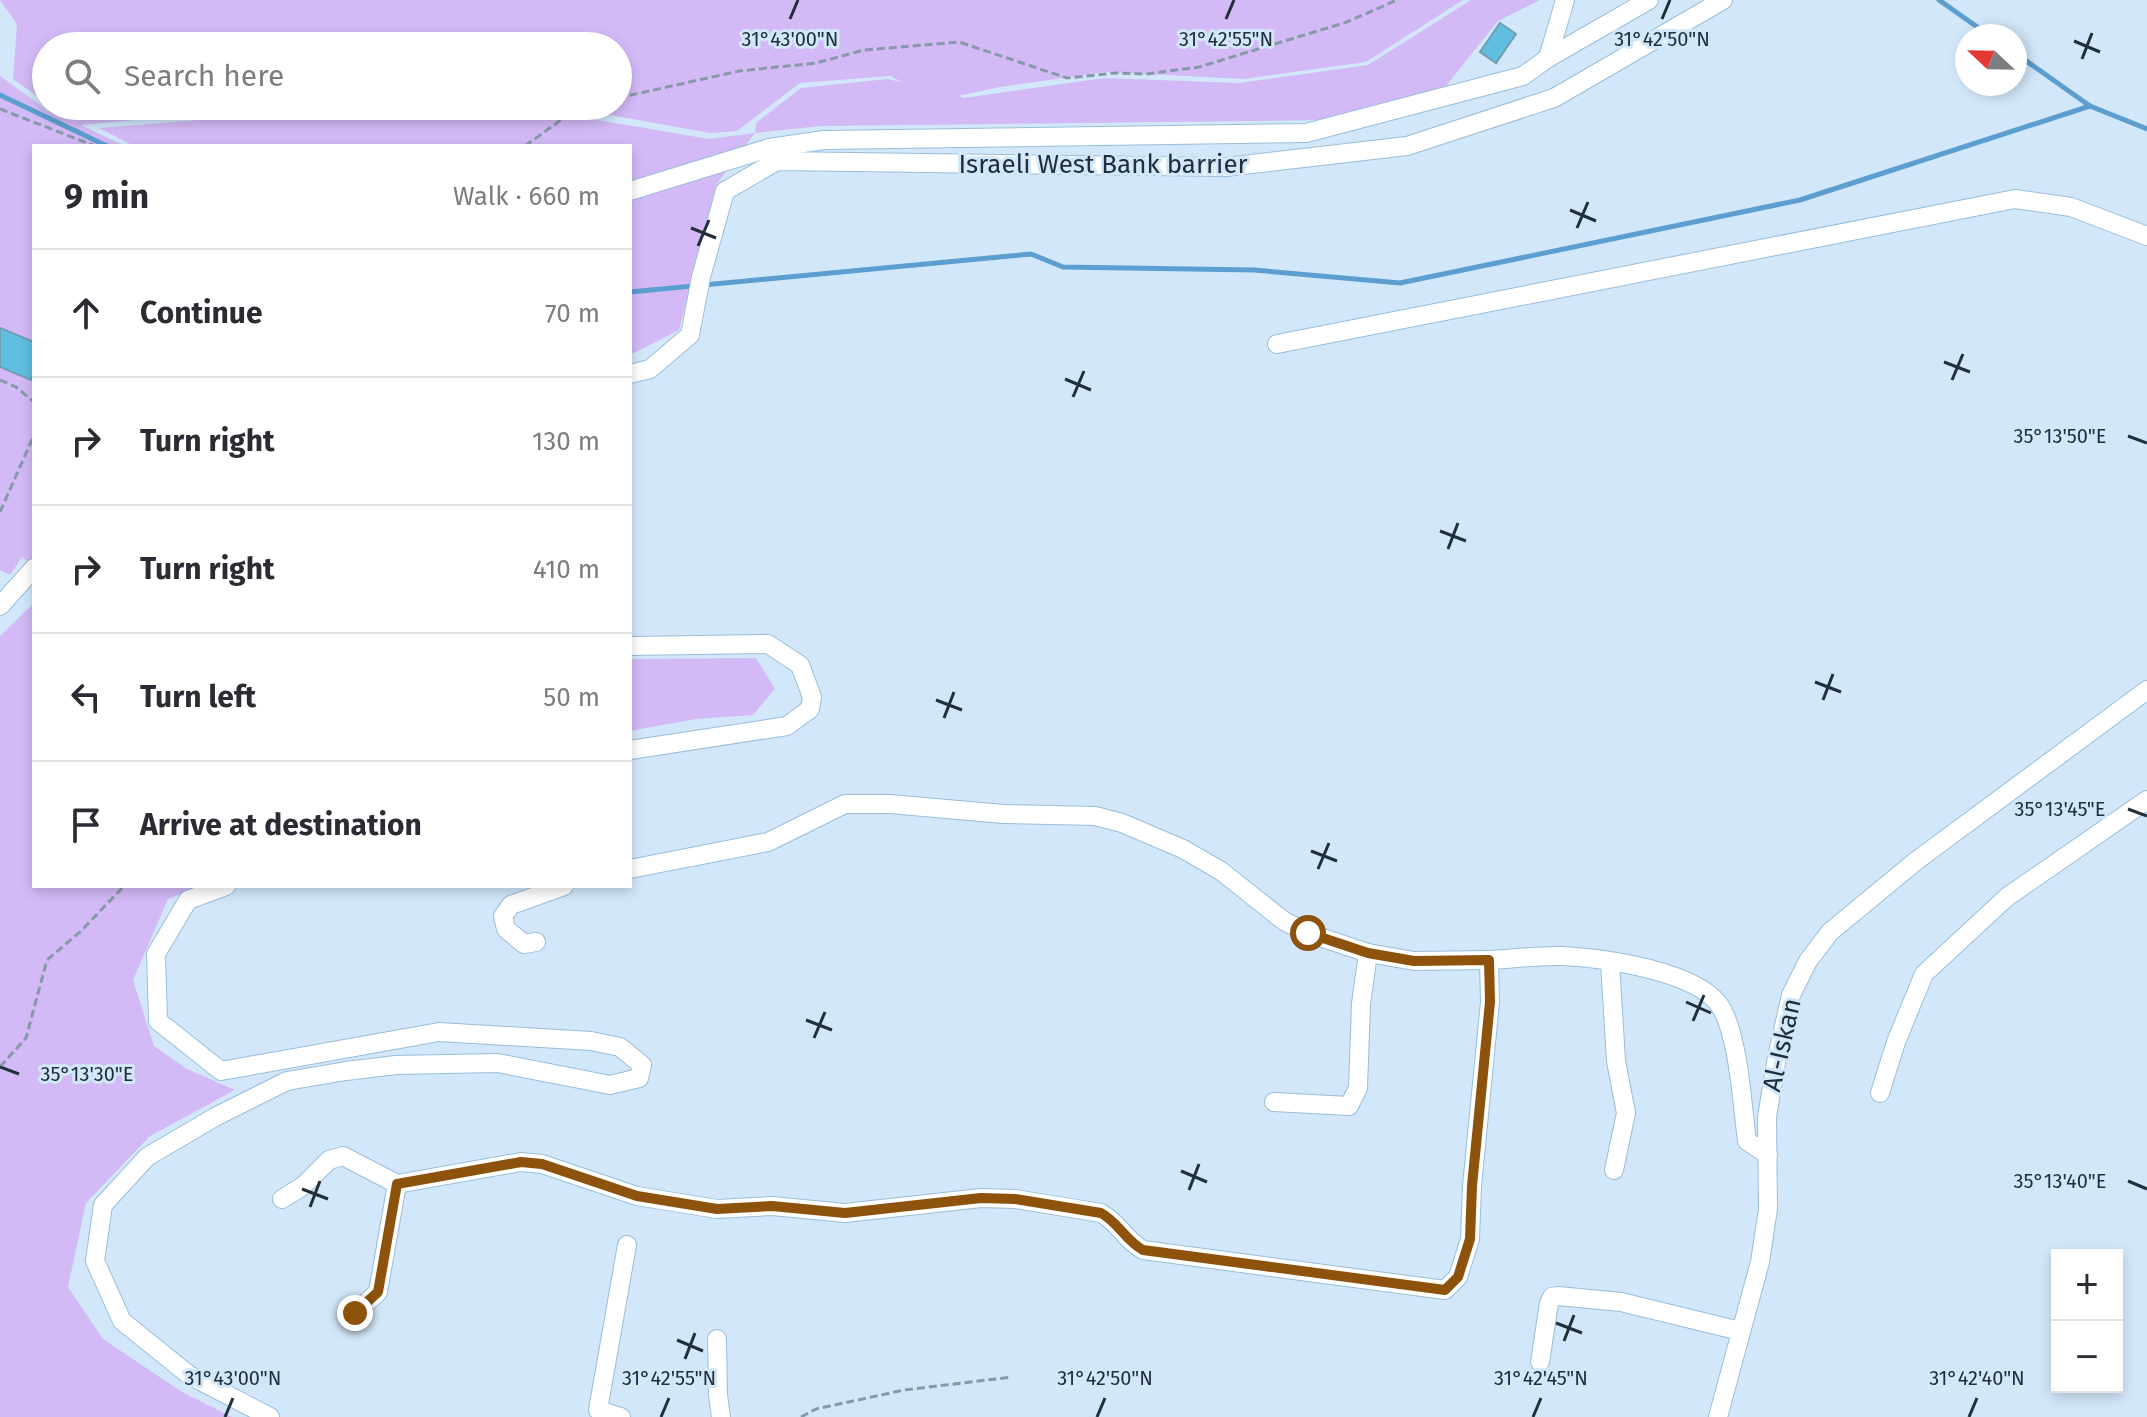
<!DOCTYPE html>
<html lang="en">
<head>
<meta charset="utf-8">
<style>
  :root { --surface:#fff; --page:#f2f2f3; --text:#2b2b33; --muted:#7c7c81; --line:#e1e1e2 }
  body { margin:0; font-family:"Fira Sans",sans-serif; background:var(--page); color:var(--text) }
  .controls { position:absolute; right:24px; bottom:24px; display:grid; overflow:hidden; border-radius:0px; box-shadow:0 4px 12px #0003 }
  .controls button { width:72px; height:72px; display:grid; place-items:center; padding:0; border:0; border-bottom:2px solid var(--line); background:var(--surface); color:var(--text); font:40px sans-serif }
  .compass { position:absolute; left:1955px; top:24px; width:72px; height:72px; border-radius:50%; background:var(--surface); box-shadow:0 4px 12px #0003; rotate:292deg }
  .stop { position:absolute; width:24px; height:24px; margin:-18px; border:6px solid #8d530d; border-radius:50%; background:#fff }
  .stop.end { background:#8d530d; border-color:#fff; box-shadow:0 2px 8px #0008 }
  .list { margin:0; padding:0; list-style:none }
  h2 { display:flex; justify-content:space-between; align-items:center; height:104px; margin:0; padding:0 32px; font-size:34px }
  h2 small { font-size:26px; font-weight:400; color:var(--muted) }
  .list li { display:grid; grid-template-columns:52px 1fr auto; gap:24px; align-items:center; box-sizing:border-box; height:128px; padding:0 32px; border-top:2px solid var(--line) }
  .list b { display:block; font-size:30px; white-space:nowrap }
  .list em { font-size:26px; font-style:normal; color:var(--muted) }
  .icon { flex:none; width:44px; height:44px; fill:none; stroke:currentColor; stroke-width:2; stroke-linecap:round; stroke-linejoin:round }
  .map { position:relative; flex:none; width:2147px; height:1417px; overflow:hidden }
  .search { position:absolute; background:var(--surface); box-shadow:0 4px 12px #0003; left:32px; top:32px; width:600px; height:88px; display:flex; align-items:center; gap:20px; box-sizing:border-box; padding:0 28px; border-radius:44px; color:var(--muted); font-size:30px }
  .panel { position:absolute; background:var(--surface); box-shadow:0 4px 12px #0003; left:32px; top:144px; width:600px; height:744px; border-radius:0px }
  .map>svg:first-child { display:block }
  .green { fill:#d3baf7 }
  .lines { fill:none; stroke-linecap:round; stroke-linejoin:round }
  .stream { stroke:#5c9ed0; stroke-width:5 }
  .building { fill:#60bfe0; stroke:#709fb1; stroke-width:2 }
  .minor-casing { stroke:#99bddb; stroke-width:20 }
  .path { stroke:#8699a8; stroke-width:3; stroke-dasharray:8 4; stroke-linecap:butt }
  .minor { stroke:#fff; stroke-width:18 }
  .route { stroke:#8d530d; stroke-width:10 }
  .ticks { fill:none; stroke:#202f3a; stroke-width:3 }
  .labels { text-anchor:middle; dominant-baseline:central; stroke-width:6; stroke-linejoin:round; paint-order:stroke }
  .street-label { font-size:26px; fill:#202f3a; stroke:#d2e8fa }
  .ticks-label { font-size:20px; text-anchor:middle; fill:#202f3a; stroke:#d2e8fa; stroke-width:6; stroke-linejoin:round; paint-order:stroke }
</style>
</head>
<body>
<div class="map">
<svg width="2147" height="1417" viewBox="0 0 2147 1417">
  <rect width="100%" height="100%" fill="#d2e8fa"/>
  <g class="green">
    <path d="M0 0H1463L1366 62 1243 79 1107 72 1000 87 958 96 964 98 1104 78 1239 83 1368 65 1471 0H1540L1498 21 1446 86 1326 120 821 126 755 133 716 185 679 330 630 355V146H134L99 128 262 115 516 106 709 139 755 133 756 123 801 88 887 79 902 82 890 76 800 83 737 131 710 133 560 106H618V46H46V103L13 79 17 24Z"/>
    <path d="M0 76 47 110 66 119 51 106H285L81 125 125 146H34V566L22 557 10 575 0 570Z"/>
    <path d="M34 603V886H201L168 899 133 980 154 1046 187 1069 235 1090 150 1136 86 1203 68 1287 103 1339 182 1392 232 1417H0V636Z"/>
    <path d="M756 658 775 689 753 715 696 719 630 731V659Z"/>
  </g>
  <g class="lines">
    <g class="stream">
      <path d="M1939 0 1990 36"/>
      <path d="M2015 53 2090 106 2147 129"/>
      <path d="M0 95 107 146"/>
      <path d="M630 292 1031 254 1063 267 1254 270 1400 283 1800 200 2090 106"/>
    </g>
  </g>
  <g class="building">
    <path d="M1500 23 1516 34 1496 63 1480 52Z"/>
    <path d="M0 328 34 342V372L31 380 0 367Z"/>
  </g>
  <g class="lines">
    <defs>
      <g id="minor">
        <path d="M1548 58 1565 0"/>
        <path d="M630 191 769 148 824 140 1306 133 1523 76 1548 58 1649 0"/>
        <path d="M1277 344 2015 199 2071 207 2147 236"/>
        <path d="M630 374 650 369 690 335 701 277 725 191 777 161 1226 167 1407 146 1554 98 1723 0"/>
        <path d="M0 606 34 568"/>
        <path d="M630 646 768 644 800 665 812 697 810 709 787 726 630 750"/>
        <path d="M630 869 768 842 845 804H890L1004 814 1095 816 1122 823 1183 849 1221 871 1284 921 1308 933 1368 953 1414 961 1489 960"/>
        <path d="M226 886 188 900 156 954 158 1021 221 1071 439 1032 591 1041 620 1047 642 1065 639 1078 610 1085 498 1063 396 1065 346 1071 287 1081 215 1117 147 1157 103 1205 95 1261 122 1321 189 1375 270 1417"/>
        <path d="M536 942 524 944 506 929 503 916 511 905 564 886"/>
        <path d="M1610 962 1616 1061 1626 1113 1614 1170"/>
        <path d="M1880 1093 1896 1042 1924 974 2007 897 2147 800"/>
        <path d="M1274 1102 1349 1106 1358 1088 1361 1004 1368 953"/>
        <path d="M282 1199 303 1186 329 1160 343 1156 397 1184 521 1162 542 1164 637 1196 717 1209 772 1206 845 1213 981 1198 1015 1199 1101 1213C1119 1223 1125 1240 1143 1250L1445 1290 1458 1277 1470 1239 1472 1186 1490 1002 1489 960C1514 959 1539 955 1563 956 1603 958 1701 971 1722 1009 1739 1041 1742 1104 1747 1141L1768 1155"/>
        <path d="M355 1313 378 1292 397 1184"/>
        <path d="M717 1339 718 1395 721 1417"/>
        <path d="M1540 1362 1549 1303 1552 1297 1558 1296 1621 1302 1740 1331"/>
        <path d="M621 1417 598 1410 627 1245"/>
        <path d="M1718 1417 1760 1262 1768 1209 1767 1117 1777 1057 1791 995 1808 961 1830 932 1916 861 2147 690"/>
      </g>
    </defs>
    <use href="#minor" class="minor-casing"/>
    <g class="path">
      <path d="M618 98 739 71 816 63 864 50 959 42 1067 78 1116 73 1146 74 1199 67 1347 22 1397 0"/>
      <path d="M0 109 95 146"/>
      <path d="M525 146 576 109 587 106"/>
      <path d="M0 380 16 387 34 402"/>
      <path d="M0 512 34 435"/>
      <path d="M0 1067 26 1038 47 960 81 931 124 886"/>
      <path d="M801 1417 816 1409 904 1390 1012 1377"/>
    </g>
    <use href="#minor" class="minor"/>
  </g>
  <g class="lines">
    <path class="route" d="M355 1313 378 1292 397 1184 521 1162 542 1164 637 1196 717 1209 772 1206 845 1213 981 1198 1015 1199 1101 1213C1119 1223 1125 1240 1143 1250L1445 1290 1458 1277 1470 1239 1472 1186 1490 1002 1489 960 1414 961 1368 953 1308 933"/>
  </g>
  <path class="ticks" d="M790 19 798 0M1226 19 1234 0M1662 19 1670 0M2074 41 2100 52M2082 59 2092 33M1570 210 1596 221M691 228 716 238M1577 228 1588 202M698 246 709 220M1944 362 1970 372M1065 379 1091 390M1952 380 1963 354M1073 397 1084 371M2128 436 2147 443M1440 531 1466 541M1448 549 1458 523M1815 682 1841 692M936 700 962 710M1823 700 1833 674M944 718 954 692M2128 809 2147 816M1311 851 1337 861M1318 869 1329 843M1686 1002 1711 1013M806 1020 832 1030M1693 1021 1704 995M814 1038 825 1012M0 1067 19 1074M1181 1171 1207 1182M2128 1181 2147 1189M302 1189 328 1199M1189 1190 1199 1164M310 1207 320 1181M1556 1323 1582 1333M677 1340 703 1351M1564 1341 1574 1315M685 1359 695 1333M225 1417 233 1398M661 1417 669 1398M1097 1417 1105 1398M1533 1417 1541 1398M1969 1417 1977 1398"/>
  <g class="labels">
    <g class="street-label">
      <text x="1103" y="164">Israeli West Bank barrier</text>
      <text transform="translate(1782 1045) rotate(-77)">Al-Iskan</text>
    </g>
  </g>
  <g class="ticks-label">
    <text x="790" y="46">31°43'00"N</text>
    <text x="1226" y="46">31°42'55"N</text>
    <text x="1662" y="46">31°42'50"N</text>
    <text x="2060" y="443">35°13'50"E</text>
    <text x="2060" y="816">35°13'45"E</text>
    <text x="87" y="1081">35°13'30"E</text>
    <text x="2060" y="1188">35°13'40"E</text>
    <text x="233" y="1385">31°43'00"N</text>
    <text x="669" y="1385">31°42'55"N</text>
    <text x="1105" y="1385">31°42'50"N</text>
    <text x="1541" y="1385">31°42'45"N</text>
    <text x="1977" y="1385">31°42'40"N</text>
  </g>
</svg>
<div class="controls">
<button>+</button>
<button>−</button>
</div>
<svg class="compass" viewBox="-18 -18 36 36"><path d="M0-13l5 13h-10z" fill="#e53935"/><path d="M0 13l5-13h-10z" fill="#7c7c81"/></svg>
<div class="stop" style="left:1308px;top:933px"></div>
<div class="stop end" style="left:355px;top:1313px"></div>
<div class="search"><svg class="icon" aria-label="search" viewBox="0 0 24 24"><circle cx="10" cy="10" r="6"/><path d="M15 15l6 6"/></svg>Search here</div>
<section class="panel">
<h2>9 min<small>Walk · 660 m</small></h2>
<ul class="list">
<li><svg class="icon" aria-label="ahead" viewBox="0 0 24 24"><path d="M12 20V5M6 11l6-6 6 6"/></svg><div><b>Continue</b></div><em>70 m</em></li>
<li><svg class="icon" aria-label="right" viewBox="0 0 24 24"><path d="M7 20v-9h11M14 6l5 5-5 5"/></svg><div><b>Turn right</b></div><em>130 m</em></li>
<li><svg class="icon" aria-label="right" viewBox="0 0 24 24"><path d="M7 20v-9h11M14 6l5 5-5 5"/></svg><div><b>Turn right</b></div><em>410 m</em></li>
<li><svg class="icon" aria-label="left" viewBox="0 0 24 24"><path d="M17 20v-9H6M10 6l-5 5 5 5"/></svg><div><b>Turn left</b></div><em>50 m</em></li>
<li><svg class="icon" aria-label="arrive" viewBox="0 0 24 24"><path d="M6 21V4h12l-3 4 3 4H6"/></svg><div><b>Arrive at destination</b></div></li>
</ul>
</section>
</div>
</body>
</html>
